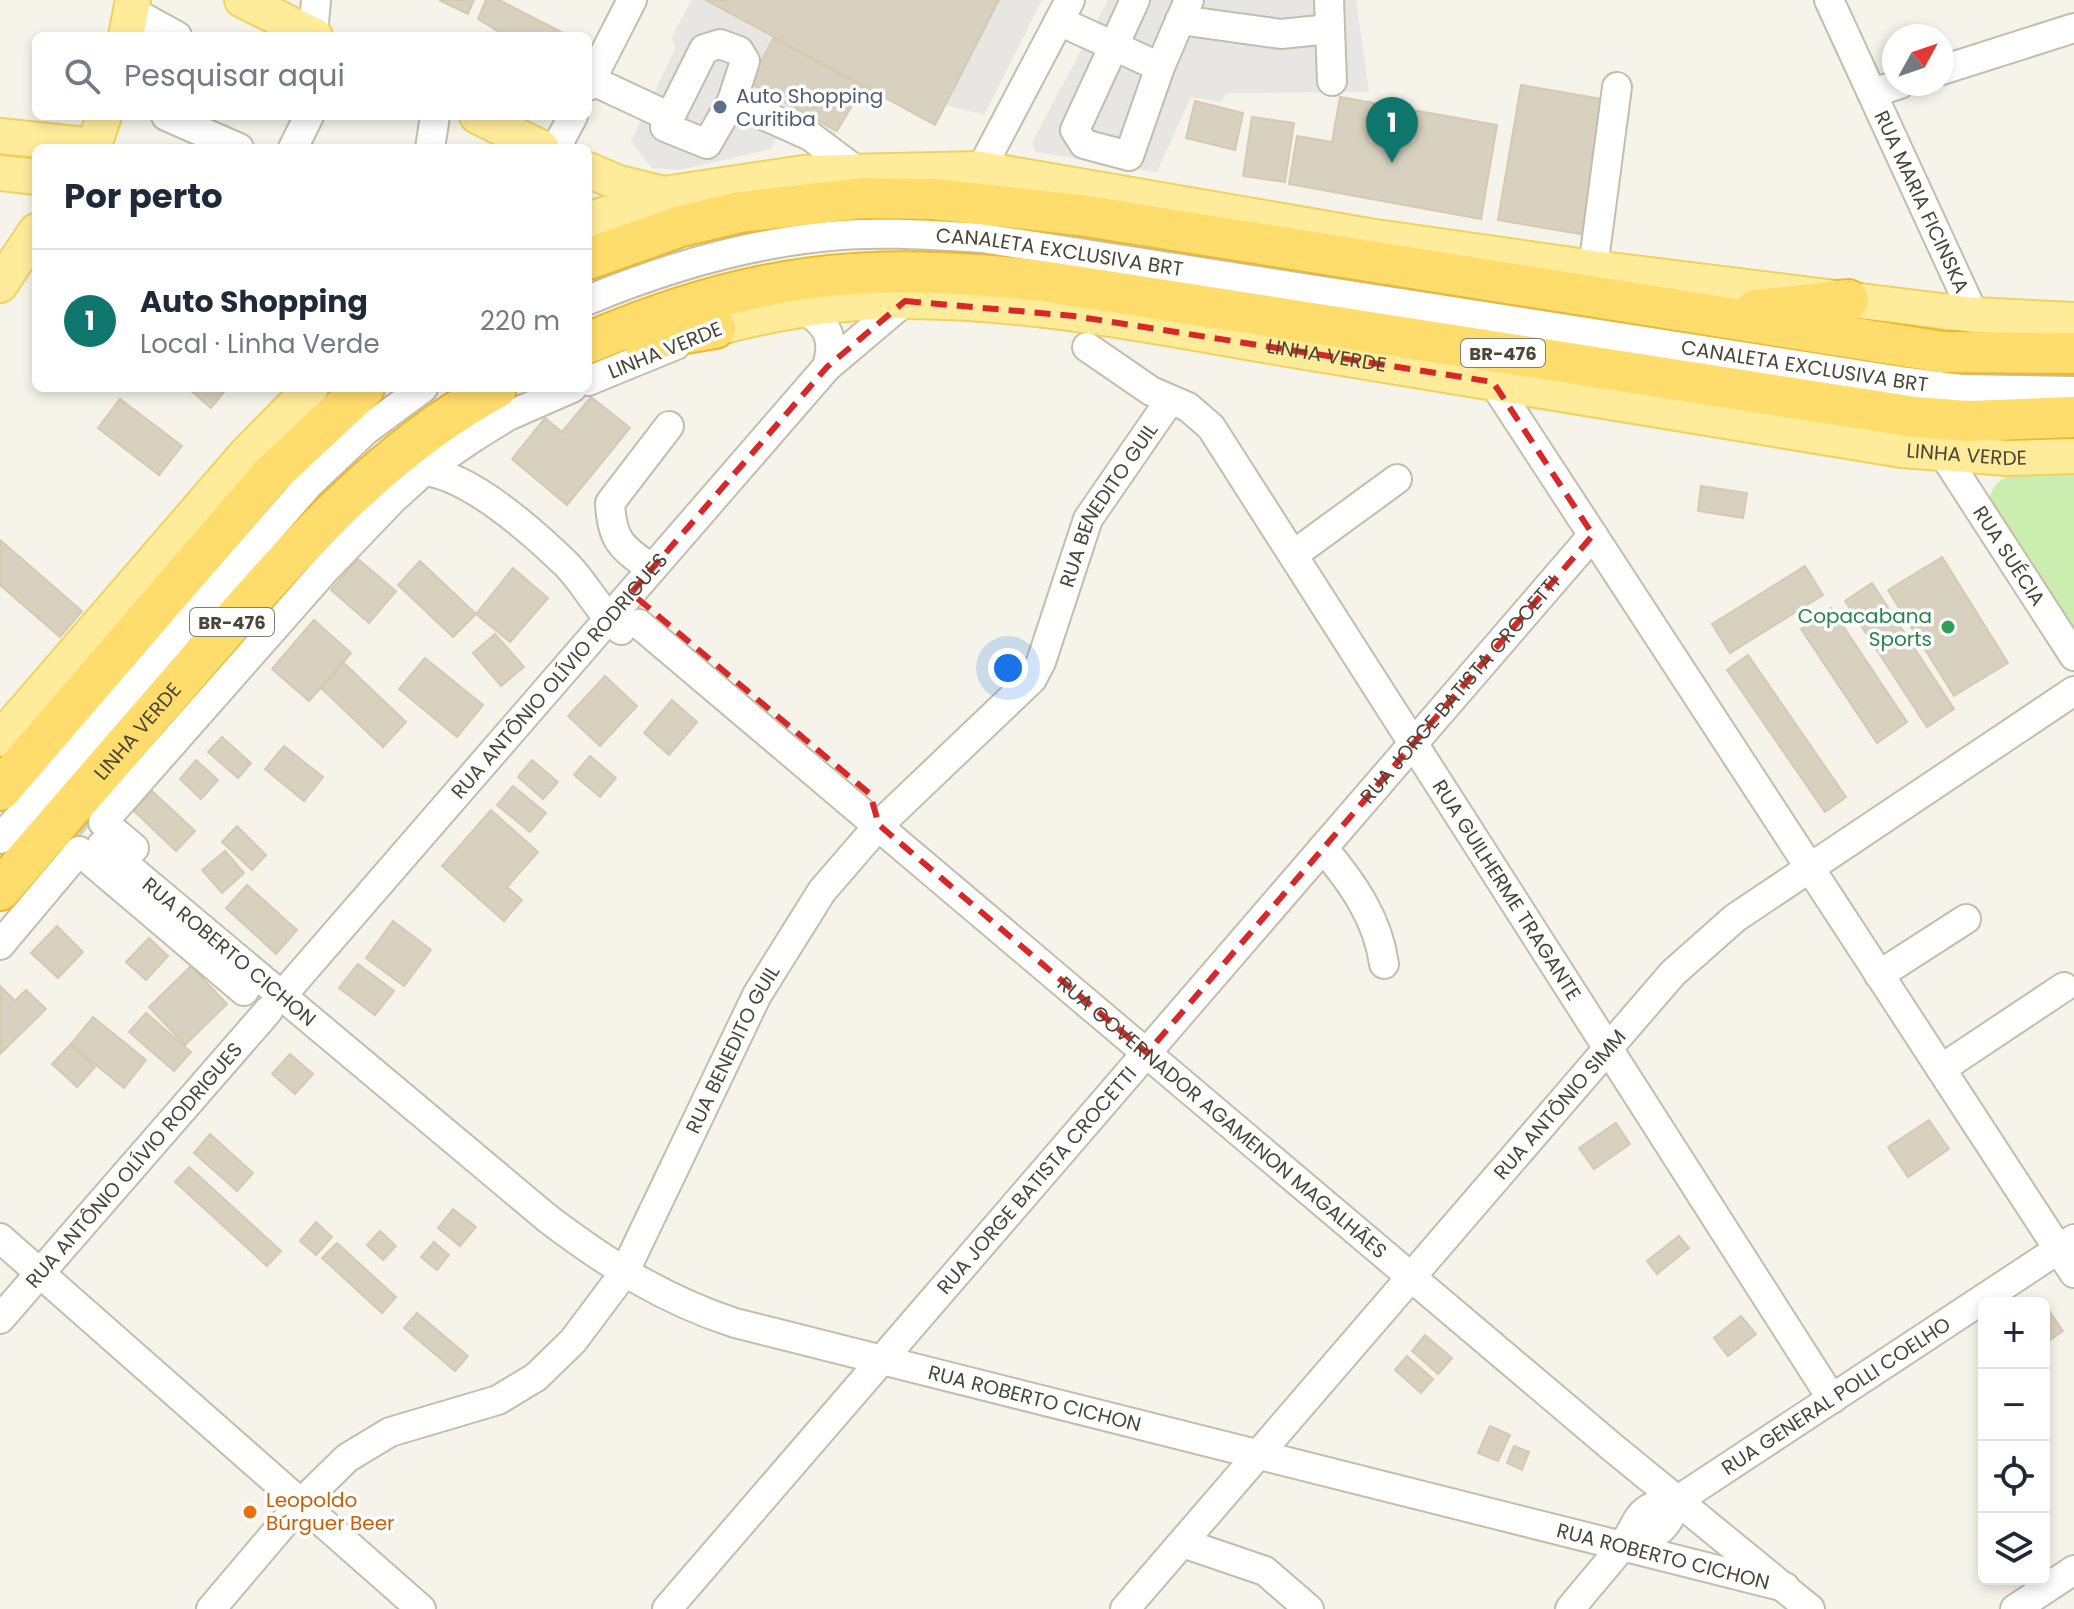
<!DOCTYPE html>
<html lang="pt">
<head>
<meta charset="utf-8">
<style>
  :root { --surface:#fff; --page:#f2f2f3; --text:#1f2937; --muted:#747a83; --line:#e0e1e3; --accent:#0f766e }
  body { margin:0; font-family:Poppins,sans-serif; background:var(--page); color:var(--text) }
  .controls { position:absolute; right:24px; bottom:24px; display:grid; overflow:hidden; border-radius:12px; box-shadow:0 4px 12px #0003 }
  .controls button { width:72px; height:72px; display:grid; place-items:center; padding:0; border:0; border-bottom:2px solid var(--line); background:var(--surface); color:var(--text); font:40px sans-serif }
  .compass { position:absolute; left:1882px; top:24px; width:72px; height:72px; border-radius:50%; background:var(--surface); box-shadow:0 4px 12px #0003; rotate:50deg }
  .you { position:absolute; left:1008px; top:668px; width:28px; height:28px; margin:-20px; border:6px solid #fff; border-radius:50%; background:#1a73e8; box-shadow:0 0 0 12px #1a73e833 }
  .badge { display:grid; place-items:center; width:52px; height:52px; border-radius:50%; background:var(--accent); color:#fff; font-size:26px; font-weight:700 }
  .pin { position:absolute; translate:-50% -66px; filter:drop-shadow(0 2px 4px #0008) }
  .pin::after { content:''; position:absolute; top:42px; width:28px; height:24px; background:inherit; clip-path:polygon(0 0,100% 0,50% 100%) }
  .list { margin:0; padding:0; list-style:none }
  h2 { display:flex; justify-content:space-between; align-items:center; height:104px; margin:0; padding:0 32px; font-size:34px }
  h2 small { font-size:26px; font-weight:400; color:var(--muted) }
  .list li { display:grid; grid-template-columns:52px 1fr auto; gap:24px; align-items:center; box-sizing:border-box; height:144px; padding:0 32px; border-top:2px solid var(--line) }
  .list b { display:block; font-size:30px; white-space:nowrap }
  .list p { margin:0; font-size:26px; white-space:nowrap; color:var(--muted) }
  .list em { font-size:26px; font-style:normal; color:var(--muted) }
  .icon { flex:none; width:44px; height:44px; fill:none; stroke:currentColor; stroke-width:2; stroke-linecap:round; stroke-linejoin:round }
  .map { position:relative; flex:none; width:2074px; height:1609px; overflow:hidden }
  .search { position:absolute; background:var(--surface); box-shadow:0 4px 12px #0003; left:32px; top:32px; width:560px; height:88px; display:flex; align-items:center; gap:20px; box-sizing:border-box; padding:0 28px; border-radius:12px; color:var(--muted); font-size:30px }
  .panel { position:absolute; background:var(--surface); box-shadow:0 4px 12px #0003; left:32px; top:144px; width:560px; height:248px; border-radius:12px }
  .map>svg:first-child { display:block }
  .green { fill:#ccedb0 }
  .parking { fill:#e8e6e2 }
  .building { fill:#d9d1bf; stroke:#d5cab1; stroke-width:2 }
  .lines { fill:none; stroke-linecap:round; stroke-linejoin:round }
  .minor-tunnel { stroke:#d4d1c6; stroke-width:28; stroke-dasharray:28 14; stroke-linecap:butt }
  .minor-casing { stroke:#c3bdac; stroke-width:32 }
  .major-casing { stroke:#efd260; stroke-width:38 }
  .highway-casing { stroke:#ebb92f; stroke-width:44 }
  .minor { stroke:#fff; stroke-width:28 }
  .major { stroke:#ffec9b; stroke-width:34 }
  .highway { stroke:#ffdd6d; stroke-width:40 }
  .marked { fill:none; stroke:#d62828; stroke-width:6; stroke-dasharray:16 10; stroke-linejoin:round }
  .service-dot { fill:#5c6f8a; stroke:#fff; stroke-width:3 }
  .leisure-dot { fill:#2e9e5b; stroke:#fff; stroke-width:3 }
  .food-dot { fill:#e8710a; stroke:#fff; stroke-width:3 }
  .labels { text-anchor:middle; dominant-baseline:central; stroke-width:7; stroke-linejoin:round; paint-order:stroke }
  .shield { fill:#fff; stroke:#817e73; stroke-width:2 }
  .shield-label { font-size:18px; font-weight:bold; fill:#4b4637 }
  .service-label { font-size:20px; fill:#4e5e75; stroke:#fff; text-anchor:start }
  .street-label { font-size:20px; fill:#4b4637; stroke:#fff }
  .leisure-label { font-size:20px; fill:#27864d; stroke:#fff; text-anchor:end }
  .food-label { font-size:20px; fill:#c56008; stroke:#fff; text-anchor:start }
</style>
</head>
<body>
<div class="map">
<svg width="2074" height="1609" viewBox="0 0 2074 1609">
  <rect width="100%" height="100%" fill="#f6f4ea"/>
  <path class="green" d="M2074 471V641L1989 505C1990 463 2044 472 2074 471Z"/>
  <g class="parking">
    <path d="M691 0H706L773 39 750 83 837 131 821 154 779 131 771 149 680 170 652 168 631 141 675 49 672 37Z"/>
    <path d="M999 0H1042L984 115 946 105Z"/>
    <path d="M1108 0H1356L1369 92 1226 93 1221 102 1191 97 1157 172 1036 152 1032 142Z"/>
  </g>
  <g class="building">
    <path d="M439 0H474L468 14Z"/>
    <path d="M486 0H499L563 33 561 36H506L478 19Z"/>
    <path d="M706 0H999L935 125Z"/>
    <path d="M773 39 864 86 837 131 750 83Z"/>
    <path d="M1521 85 1608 100 1586 235 1498 220Z"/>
    <path d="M1340 97 1497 125 1481 219 1289 184 1297 136 1332 142Z"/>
    <path d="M1195 101 1243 113 1235 150 1186 138Z"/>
    <path d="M1252 117 1294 123 1285 182 1243 176Z"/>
    <path d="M188 388H227L211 408Z"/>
    <path d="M591 397 630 428 567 505 512 459 545 418 562 432Z"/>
    <path d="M120 399 182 446 159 475 98 428Z"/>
    <path d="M1701 486 1747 493 1743 518 1698 511Z"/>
    <path d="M0 540 82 611 60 637 0 585Z"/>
    <path d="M1942 557 2008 663 1954 696 1888 590Z"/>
    <path d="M358 559 396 591 369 623 331 590Z"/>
    <path d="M420 561 476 614 453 637 398 585Z"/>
    <path d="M1805 566 1823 595 1730 653 1712 624Z"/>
    <path d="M513 568 548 598 510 642 476 614Z"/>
    <path d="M1872 583 1954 709 1927 727 1845 601Z"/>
    <path d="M1831 608 1907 722 1877 743 1801 629Z"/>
    <path d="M314 620 351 653 309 701 272 669Z"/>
    <path d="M495 634 524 667 501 686 473 653Z"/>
    <path d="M1748 655 1846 797 1825 812 1727 670Z"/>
    <path d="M425 658 483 705 457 737 399 689Z"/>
    <path d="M344 663 406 722 383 747 321 688Z"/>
    <path d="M605 676 637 706 600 746 568 716Z"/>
    <path d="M672 700 697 722 669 755 644 733Z"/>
    <path d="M222 737 251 763 238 778 208 752Z"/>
    <path d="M284 746 323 777 304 801 265 769Z"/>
    <path d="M590 756 616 778 600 797 574 775Z"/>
    <path d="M196 760 218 780 201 799 180 779Z"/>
    <path d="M532 760 558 782 543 799 518 777Z"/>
    <path d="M513 786 546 813 530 832 497 805Z"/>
    <path d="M152 791 195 831 176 851 134 811Z"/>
    <path d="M491 810 538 852 507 887 522 900 504 921 442 866Z"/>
    <path d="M237 826 266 855 252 870 222 842Z"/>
    <path d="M225 851 244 873 222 893 202 870Z"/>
    <path d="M247 885 297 930 276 954 226 908Z"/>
    <path d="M393 921 431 950 404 986 366 958Z"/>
    <path d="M57 926 83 952 58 978 31 953Z"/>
    <path d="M149 938 168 956 146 980 126 962Z"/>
    <path d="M358 964 394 991 375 1015 339 988Z"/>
    <path d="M191 966 227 1004 185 1045 149 1007Z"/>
    <path d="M0 986 15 1001 26 990 46 1009 0 1054Z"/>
    <path d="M146 1013 191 1052 174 1071 129 1032Z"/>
    <path d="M93 1017 146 1060 124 1088 71 1044Z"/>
    <path d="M71 1044 95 1067 77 1087 52 1064Z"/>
    <path d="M290 1054 313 1074 295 1094 272 1074Z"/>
    <path d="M1929 1120 1949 1149 1908 1177 1888 1147Z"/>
    <path d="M1616 1123 1630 1144 1594 1169 1579 1148Z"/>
    <path d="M210 1134 253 1173 237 1191 194 1153Z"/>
    <path d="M189 1167 281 1251 267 1266 175 1182Z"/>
    <path d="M453 1209 476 1227 460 1246 438 1228Z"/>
    <path d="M316 1222 332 1237 316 1255 300 1241Z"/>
    <path d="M380 1231 396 1246 383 1260 367 1245Z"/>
    <path d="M1679 1236 1689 1248 1657 1274 1647 1261Z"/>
    <path d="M434 1242 449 1255 437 1270 421 1257Z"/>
    <path d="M337 1243 396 1297 382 1313 322 1258Z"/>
    <path d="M2045 1305 2063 1331 2044 1344V1306Z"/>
    <path d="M417 1313 468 1356 455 1371 404 1328Z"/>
    <path d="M1741 1316 1756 1334 1728 1356 1714 1338Z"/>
    <path d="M1425 1335 1452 1358 1438 1374 1412 1351Z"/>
    <path d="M1407 1356 1433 1379 1421 1393 1395 1370Z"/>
    <path d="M1490 1426 1510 1435 1498 1461 1478 1453Z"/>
    <path d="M1514 1446 1529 1452 1522 1470 1507 1463Z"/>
  </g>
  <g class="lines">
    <path class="minor-tunnel" d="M0 758 102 845"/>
    <defs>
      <g id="minor">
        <path d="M1135 0 1075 130 1084 144 1129 156 1160 67 1189 0"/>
        <path d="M1329 0 1332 81"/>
        <path id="s1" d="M1829 0 1974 315"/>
        <path d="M130 10 177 36"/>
        <path d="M1180 20 1281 34 1329 29"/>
        <path d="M1059 21 1160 67"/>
        <path d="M313 35 316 0"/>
        <path d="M720 44 739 51 745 61 732 101 707 144 665 127 704 49Z"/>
        <path d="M1942 70 2074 28"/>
        <path d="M591 80 670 117"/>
        <path d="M588 86 632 0"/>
        <path d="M1872 93 1900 84"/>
        <path d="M732 101 810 136 857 171"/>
        <path d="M166 116 239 148"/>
        <path d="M293 148 309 116"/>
        <path d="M430 148 435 116"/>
        <path d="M556 148 573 116"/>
        <path d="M981 169 1070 0"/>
        <path d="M1593 268 1617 87"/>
        <path id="s2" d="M588 300C665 268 746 244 830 236 880 231 931 235 982 238L1907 382 1960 389 2074 391"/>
        <path d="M805 310C829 326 835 339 827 367"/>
        <path id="s3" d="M1087 347 1151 391 1188 407 1211 427 1832 1399"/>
        <path d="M588 381 676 345"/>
        <path d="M1493 382 2074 1273"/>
        <path id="s4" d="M1944 455 2074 656"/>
        <path d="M424 471C469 475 533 532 566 564 586 584 598 611 621 630"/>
        <path d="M1293 555 1397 479"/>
        <path d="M652 569C621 547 612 541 610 503L669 426"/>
        <path id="s5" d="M639 624 1612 1447 1810 1609"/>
        <path d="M0 839 309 484 366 430 423 388"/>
        <path id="s6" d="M102 845 547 1218C606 1263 664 1300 735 1323L1785 1587"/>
        <path d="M134 848 103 822 325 570 392 500 424 471 474 437 508 416 572 388"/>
        <path d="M1323 848C1352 882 1378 919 1384 964"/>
        <path d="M0 945 79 851 244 991"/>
        <path d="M1879 975 1966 919"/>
        <path id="s7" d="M292 984 827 367 905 301"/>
        <path d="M1941 1069 2064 987"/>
        <path d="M0 1238 421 1609"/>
        <path id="s8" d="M0 1319 268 1011"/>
        <path d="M1183 1543 1265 1571 1309 1609"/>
        <path d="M1624 1546C1653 1541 1668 1528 1678 1500"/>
        <path id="s9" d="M211 1609 301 1503 347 1458 390 1432 498 1400 536 1377 573 1341 624 1273 757 995 822 891 879 825 1032 679 1041 662 1088 519 1170 400"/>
        <path id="s10" d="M667 1609 1593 535"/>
        <path id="s11" d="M1125 1609 1673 973 1735 918 2074 691"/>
        <path id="s12" d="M1570 1609C1586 1589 1603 1570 1619 1550 1642 1522 1631 1507 1678 1500L2074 1239"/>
        <path d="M2015 1609 2074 1570"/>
      </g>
      <g id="major">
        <path d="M242 0 315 36"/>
        <path d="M126 36 133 0"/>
        <path d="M477 116 542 148"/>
        <path d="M0 136 76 144"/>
        <path d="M93 148 104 116"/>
        <path d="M588 170 619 183 664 194"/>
        <path d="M0 173 36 177"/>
        <path d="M588 220 664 194 804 173 981 169 1369 236 1593 268 1974 315 2074 320"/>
        <path d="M0 285 36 231"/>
        <path id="s13" d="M715 328C777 312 842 301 906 301 1048 301 1191 334 1330 356 1521 387 1712 418 1902 450L2007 458 2074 456"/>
        <path d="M0 739 246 454 311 388"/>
      </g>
      <g id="highway">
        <path d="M588 259 681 226 740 212 863 198 934 199 1080 215 1942 352 2074 353"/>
        <path d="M1756 310 1848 300"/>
        <path d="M643 340 715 328"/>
        <path d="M588 343C750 273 867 261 1042 281L1915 417 1968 421 2074 417"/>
        <path d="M0 790 271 475 364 388"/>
        <path id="s14" d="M0 890C66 814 132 738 198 661 286 560 376 453 496 388"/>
      </g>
    </defs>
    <use href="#minor" class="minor-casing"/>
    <use href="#major" class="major-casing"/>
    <use href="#highway" class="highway-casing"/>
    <use href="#minor" class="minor"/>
    <use href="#major" class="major"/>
    <use href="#highway" class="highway"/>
  </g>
  <path class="marked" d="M905 301 1074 316 1493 382 1593 535 1147 1053 879 825 870 794 631 593 827 367Z"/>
  <circle class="service-dot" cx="720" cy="107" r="8"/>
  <circle class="leisure-dot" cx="1948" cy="627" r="8"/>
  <circle class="food-dot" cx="250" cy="1512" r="8"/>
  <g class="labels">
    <g class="shield">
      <rect x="1461" y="339" width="84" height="28" rx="6"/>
      <rect x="190" y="608" width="84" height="28" rx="6"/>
    </g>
    <g class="shield-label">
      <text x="1503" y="353">BR-476</text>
      <text x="232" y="622">BR-476</text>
    </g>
    <g class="service-label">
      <text x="736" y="96">Auto Shopping<tspan x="736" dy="23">Curitiba</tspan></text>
    </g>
    <g class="street-label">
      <text stroke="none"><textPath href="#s1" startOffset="222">RUA MARIA FICINSKA</textPath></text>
      <text stroke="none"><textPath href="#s2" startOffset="482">CANALETA EXCLUSIVA BRT</textPath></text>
      <text transform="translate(665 350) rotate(-22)">LINHA VERDE</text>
      <text stroke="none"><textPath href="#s13" startOffset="618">LINHA VERDE</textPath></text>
      <text stroke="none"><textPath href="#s2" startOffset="1236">CANALETA EXCLUSIVA BRT</textPath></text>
      <text stroke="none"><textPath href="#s13" startOffset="1266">LINHA VERDE</textPath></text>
      <text stroke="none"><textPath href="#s9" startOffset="1468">RUA BENEDITO GUIL</textPath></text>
      <text stroke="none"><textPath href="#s4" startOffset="120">RUA SUÉCIA</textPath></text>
      <text stroke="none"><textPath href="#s7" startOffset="408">RUA ANTÔNIO OLÍVIO RODRIGUES</textPath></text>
      <text stroke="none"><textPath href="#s10" startOffset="1214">RUA JORGE BATISTA CROCETTI</textPath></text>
      <text stroke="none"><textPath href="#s14" startOffset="210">LINHA VERDE</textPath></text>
      <text stroke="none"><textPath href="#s3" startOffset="698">RUA GUILHERME TRAGANTE</textPath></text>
      <text stroke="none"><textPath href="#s6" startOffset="166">RUA ROBERTO CICHON</textPath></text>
      <text stroke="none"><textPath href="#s9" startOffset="796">RUA BENEDITO GUIL</textPath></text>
      <text stroke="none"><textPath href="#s11" startOffset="666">RUA ANTÔNIO SIMM</textPath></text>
      <text stroke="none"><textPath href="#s5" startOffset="764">RUA GOVERNADOR AGAMENON MAGALHÃES</textPath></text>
      <text stroke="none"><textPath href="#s8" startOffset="204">RUA ANTÔNIO OLÍVIO RODRIGUES</textPath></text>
      <text stroke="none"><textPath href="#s10" startOffset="566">RUA JORGE BATISTA CROCETTI</textPath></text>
      <text stroke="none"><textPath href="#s12" startOffset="348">RUA GENERAL POLLI COELHO</textPath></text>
      <text stroke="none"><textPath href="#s6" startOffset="1106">RUA ROBERTO CICHON</textPath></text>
      <text stroke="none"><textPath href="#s6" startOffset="1754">RUA ROBERTO CICHON</textPath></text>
    </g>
    <g class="leisure-label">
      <text x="1932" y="616">Copacabana<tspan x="1932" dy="23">Sports</tspan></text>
    </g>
    <g class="food-label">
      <text x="266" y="1500">Leopoldo<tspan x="266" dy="23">Búrguer Beer</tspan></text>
    </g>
  </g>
</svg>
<div class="controls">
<button>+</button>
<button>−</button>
<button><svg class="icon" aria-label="locate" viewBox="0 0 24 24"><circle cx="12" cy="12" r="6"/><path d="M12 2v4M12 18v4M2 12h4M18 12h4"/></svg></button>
<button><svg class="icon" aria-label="layers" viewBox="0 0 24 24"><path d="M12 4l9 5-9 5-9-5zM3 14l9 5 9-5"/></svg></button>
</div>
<svg class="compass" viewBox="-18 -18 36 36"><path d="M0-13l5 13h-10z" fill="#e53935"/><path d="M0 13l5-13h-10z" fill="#747a83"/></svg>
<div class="you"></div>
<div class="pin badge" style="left:1392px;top:163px">1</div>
<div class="search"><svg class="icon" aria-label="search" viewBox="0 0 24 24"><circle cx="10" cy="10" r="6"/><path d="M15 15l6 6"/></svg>Pesquisar aqui</div>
<section class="panel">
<h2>Por perto<small></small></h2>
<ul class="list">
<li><span class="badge">1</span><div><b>Auto Shopping</b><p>Local · Linha Verde</p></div><em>220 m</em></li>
</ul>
</section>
</div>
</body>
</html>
